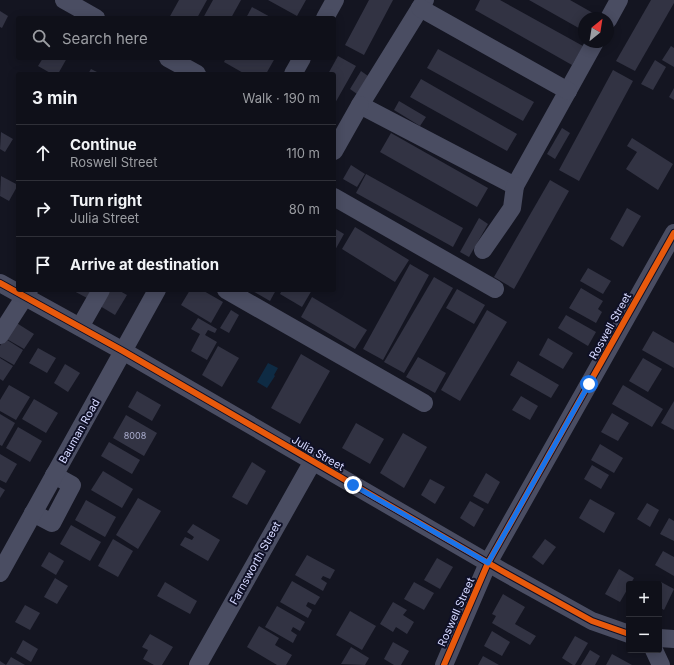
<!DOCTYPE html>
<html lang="en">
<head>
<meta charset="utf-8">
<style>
  :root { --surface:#0f1019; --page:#181922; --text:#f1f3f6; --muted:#9b9da2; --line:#2f3038 }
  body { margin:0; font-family:Inter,sans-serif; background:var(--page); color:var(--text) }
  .controls { position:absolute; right:12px; bottom:12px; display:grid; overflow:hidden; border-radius:4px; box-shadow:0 2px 10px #0003 }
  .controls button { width:36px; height:36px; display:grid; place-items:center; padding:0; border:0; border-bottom:1px solid var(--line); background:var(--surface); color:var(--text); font:20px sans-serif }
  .compass { position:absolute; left:578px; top:12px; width:36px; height:36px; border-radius:50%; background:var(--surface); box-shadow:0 2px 10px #0003; rotate:30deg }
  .stop { position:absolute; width:12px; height:12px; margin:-9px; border:3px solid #1a73e8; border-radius:50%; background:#fff }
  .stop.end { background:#1a73e8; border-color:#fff; box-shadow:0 1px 4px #0008 }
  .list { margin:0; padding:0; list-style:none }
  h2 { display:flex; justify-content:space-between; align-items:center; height:52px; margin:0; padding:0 16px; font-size:17px }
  h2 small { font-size:13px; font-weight:400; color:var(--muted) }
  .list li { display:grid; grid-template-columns:26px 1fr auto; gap:12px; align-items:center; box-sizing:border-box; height:56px; padding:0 16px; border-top:1px solid var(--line) }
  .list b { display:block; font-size:15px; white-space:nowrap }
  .list p { margin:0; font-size:13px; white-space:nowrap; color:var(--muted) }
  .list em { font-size:13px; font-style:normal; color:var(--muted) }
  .icon { flex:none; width:22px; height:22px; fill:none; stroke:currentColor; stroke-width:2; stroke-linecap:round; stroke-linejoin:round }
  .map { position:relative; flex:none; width:674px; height:665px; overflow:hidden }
  .search { position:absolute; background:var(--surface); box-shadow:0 2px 10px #0003; left:16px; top:16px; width:320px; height:44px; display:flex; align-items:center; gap:10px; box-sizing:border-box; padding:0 14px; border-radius:4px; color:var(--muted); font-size:15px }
  .panel { position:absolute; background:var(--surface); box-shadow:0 2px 10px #0003; left:16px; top:72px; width:320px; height:220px; border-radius:4px }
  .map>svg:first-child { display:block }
  .water { fill:#0e2b44 }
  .building { fill:#323343 }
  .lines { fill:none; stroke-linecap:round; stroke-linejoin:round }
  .minor { stroke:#4a4d62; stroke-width:18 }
  .cycleway-casing { stroke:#0f1026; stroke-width:8 }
  .cycleway { stroke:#e8590c; stroke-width:6 }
  .route { stroke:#1a73e8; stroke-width:5 }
  .labels { text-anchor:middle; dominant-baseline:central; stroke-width:4; stroke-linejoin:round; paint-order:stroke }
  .number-label { font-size:9px; fill:#acafd0 }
  .street-label { font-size:11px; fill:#d5d8ff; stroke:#0f1026 }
</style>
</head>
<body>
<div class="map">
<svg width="674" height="665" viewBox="0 0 674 665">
  <rect width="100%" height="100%" fill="#141521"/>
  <path class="water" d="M268 363 278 368 274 375 275 376 267 388 257 382Z"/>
  <g class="building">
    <path d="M179 0H207L197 18H169Z"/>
    <path d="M213 0H241L231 18H203Z"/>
    <path d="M268 0H306L297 16Z"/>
    <path d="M369 0H393L364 55 345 45Z"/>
    <path d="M480 0H500L583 46 572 65 475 10Z"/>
    <path d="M529 0H570L600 17 584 18V31Z"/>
    <path d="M651 0H674V3L635 71 616 61Z"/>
    <path d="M252 7 272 18H246Z"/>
    <path d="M0 11 8 16 2 28 0 27Z"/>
    <path d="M671 46 674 48V67L662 60Z"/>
    <path d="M438 49 534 102 523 121 427 68Z"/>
    <path d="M338 56 356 66 334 105V74H328Z"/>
    <path d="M43 58H67L58 74H52L38 66Z"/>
    <path d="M226 58H275L266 74H245L224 62Z"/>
    <path d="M655 60 666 67 653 90 641 84Z"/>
    <path d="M91 69 101 74H88Z"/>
    <path d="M613 70 633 81 579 181 559 170Z"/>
    <path d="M361 71 368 76 357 94 350 89Z"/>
    <path d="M421 79 517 134 507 151 410 97Z"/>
    <path d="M674 88V100L669 97Z"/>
    <path d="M399 101 426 117 420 126 394 110Z"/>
    <path d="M562 128 570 133 555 159 547 154Z"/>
    <path d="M1 132 13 139 5 152 0 149Z"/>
    <path d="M391 133 488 188 477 207 380 152Z"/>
    <path d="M632 138 673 164 658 190 626 169 637 152 627 146Z"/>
    <path d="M351 165 365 174 357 187 343 179Z"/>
    <path d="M366 174 463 228 453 247 356 193Z"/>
    <path d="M1 176 18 185 9 201 0 196Z"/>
    <path d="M550 180 569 191 514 289 494 277Z"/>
    <path d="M627 208 641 216 623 247 610 239Z"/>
    <path d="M479 218 488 224 469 257 460 252Z"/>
    <path d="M355 227 409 260 395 282 342 249Z"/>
    <path d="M334 228 344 234 334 252Z"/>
    <path d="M410 264 429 275 383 360 363 349Z"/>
    <path d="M588 268 611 281 603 294 580 281Z"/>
    <path d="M434 277 453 288 404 373 384 362Z"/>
    <path d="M581 288 603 301 598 309 602 312 596 323 569 308Z"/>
    <path d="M457 289 485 305 474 324 446 308Z"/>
    <path d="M72 290H91L87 298Z"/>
    <path d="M109 290H118L127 295 115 315 100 306Z"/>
    <path d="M190 290H202L223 302 211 323 181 305Z"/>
    <path d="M251 290H276L270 301Z"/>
    <path d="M282 290H312L302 307 280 294Z"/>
    <path d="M312 297 367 330 355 349 301 317Z"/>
    <path d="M231 310 239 315 229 333 220 328Z"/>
    <path d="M487 310 507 322 460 401 441 390Z"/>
    <path d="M566 315 596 332 588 346 558 328Z"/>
    <path d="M198 318 217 329 215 333 208 330 205 335 217 342 207 360 191 351 200 334 191 329Z"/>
    <path d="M15 322 34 334 24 349 5 338Z"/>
    <path d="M653 331 674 343V368L642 350Z"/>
    <path d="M4 338 23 350 14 365 0 357V346Z"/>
    <path d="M548 338 573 353 563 369 539 355Z"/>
    <path d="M218 346 239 358 222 387 202 375Z"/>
    <path d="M38 348 56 358 47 373 29 363Z"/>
    <path d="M301 354 330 371 300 424 271 408Z"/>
    <path d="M418 357 446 373 435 393 406 377Z"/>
    <path d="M0 358 13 366 3 381 0 379Z"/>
    <path d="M643 358 662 369 648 392 629 381Z"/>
    <path d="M518 361 559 385 551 398 510 375Z"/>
    <path d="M65 364 80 373 68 392 54 383Z"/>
    <path d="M9 385 30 397 16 420 0 411V400Z"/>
    <path d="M623 385 663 409 652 427 612 404Z"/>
    <path d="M137 391 161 405 152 421 128 407Z"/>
    <path d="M521 396 538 406 530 420 512 410Z"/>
    <path d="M34 399 58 413 46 433 22 419Z"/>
    <path d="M674 401V430L661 423Z"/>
    <path d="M612 413 629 423 618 441 601 432Z"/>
    <path d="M0 414 15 423 2 446 0 445Z"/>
    <path d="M126 415 157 433 144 456 113 438Z"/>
    <path d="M356 423 384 439 370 464 342 448Z"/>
    <path d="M18 427 42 441 30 462 6 448Z"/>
    <path d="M403 433 427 447 404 488 380 473Z"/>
    <path d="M109 442 140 460 132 474 101 456Z"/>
    <path d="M600 444 623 458 614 473 591 460Z"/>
    <path d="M0 454 17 464 6 483 0 480Z"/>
    <path d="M252 462 266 471 247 505 232 497Z"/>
    <path d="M592 465 609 475 601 489 584 479Z"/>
    <path d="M103 471 133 489 122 508 91 490Z"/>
    <path d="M486 473 500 482 488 504 473 496Z"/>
    <path d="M430 479 445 487 435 504 421 495Z"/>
    <path d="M0 487 5 490 0 498Z"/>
    <path d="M138 498 161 511 138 549 116 535Z"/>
    <path d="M590 499 615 513 604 533 579 518Z"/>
    <path d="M86 500 116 517 105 537 75 520Z"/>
    <path d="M470 501 484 509 474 527 460 518Z"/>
    <path d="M647 503 659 510 650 527 637 519Z"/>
    <path d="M669 518 674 521V541L660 534Z"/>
    <path d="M193 524 220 540 208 561 180 545 185 537 192 540 194 537 187 532Z"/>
    <path d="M71 525 101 542 90 561 60 544Z"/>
    <path d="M113 539 133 551 118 577 98 566Z"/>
    <path d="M545 539 556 547 543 565 532 557Z"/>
    <path d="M663 551 674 557V576L655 565Z"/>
    <path d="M49 552 64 561 56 575 41 566Z"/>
    <path d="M307 555 335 570 330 579 323 576 321 579 327 583 323 591 295 575Z"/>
    <path d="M437 558 453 567 440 589 424 580Z"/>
    <path d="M619 569 634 578 620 602 605 594Z"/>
    <path d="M55 578 68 586 57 604 44 597Z"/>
    <path d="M292 581 320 597 315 605 308 602 306 606 312 610 308 618 280 602Z"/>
    <path d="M165 582 197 601 190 614 157 596Z"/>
    <path d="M414 582 434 593 424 610 404 599Z"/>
    <path d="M661 582 674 589 664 610 659 607V585Z"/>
    <path d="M503 594 525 607 515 624 536 636 530 645 492 623 496 616 492 614Z"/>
    <path d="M393 602 407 610 403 615 414 622 407 634 396 627 393 632 380 624Z"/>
    <path d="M25 605 40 613 30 630 15 622Z"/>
    <path d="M277 606 305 622 300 631 293 627 291 631 297 635 293 643 265 627Z"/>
    <path d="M350 611 376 626 362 650 336 635Z"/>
    <path d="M259 626 279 638 275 645 292 655 286 665H277L247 647Z"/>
    <path d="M492 631 510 642 502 656 484 646Z"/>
    <path d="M150 634 173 647 162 665H154L143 659 148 650 142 647Z"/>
    <path d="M575 636 588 643 575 665H573L562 658Z"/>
    <path d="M23 640 38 649 31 662 16 653Z"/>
    <path d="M393 642 409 651 401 665H394L384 659Z"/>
    <path d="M351 647 369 658 365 665 341 664Z"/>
    <path d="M590 650 600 656 595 665H581Z"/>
    <path d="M612 654 632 665H606Z"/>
    <path d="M483 656 499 665H478Z"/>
    <path d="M11 657 25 665H0V661L6 665Z"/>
  </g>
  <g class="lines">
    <g class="minor">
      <path d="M64 0 96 18"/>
      <path d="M425 0 360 105 515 186 595 42"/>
      <path d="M420 8 568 91"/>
      <path d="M325 18 335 0"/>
      <path d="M608 20 619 0"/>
      <path d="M168 58 197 74"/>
      <path d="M293 74 302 58"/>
      <path d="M334 151 360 105"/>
      <path d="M334 197 495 289"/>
      <path d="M483 250 512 208 515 186"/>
      <path d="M0 283 123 351 502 571 592 621 629 634"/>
      <path d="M226 290 424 403"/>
      <path d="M80 327 101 290"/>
      <path d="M0 335 29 290"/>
      <path d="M33 513 52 523 72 485 54 475"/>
      <path d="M0 573 157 290"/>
      <path d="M659 638 674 639"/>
      <path d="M654 650 661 665"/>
      <path d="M198 665 313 461"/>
      <path d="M444 665 488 563 674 233"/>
    </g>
    <defs>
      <g id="cycleway">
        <path d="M0 283 123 351 502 571 592 621 629 634"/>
        <path d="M444 665 488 563 674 233"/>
      </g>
    </defs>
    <use href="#cycleway" class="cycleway-casing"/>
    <use href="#cycleway" class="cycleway"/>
  </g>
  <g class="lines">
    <path class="route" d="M353 485 488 563 589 384"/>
  </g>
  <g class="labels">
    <g class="number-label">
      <text x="135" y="435">8008</text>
    </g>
    <g class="street-label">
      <text transform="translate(610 326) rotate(-61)">Roswell Street</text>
      <text transform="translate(79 431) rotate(-61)">Bauman Road</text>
      <text transform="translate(318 453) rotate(30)">Julia Street</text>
      <text transform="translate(255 563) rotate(-61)">Farnsworth Street</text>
      <text transform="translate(456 612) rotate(-66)">Roswell Street</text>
    </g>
  </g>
</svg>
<div class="controls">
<button>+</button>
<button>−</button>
</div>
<svg class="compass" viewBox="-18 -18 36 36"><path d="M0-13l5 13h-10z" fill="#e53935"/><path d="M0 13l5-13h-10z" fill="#9b9da2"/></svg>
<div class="stop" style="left:589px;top:384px"></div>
<div class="stop end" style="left:353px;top:485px"></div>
<div class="search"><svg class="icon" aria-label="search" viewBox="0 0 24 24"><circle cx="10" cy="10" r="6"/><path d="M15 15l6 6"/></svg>Search here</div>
<section class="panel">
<h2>3 min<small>Walk · 190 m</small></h2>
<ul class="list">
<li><svg class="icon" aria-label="ahead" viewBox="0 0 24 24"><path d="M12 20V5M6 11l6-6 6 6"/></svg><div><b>Continue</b><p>Roswell Street</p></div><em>110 m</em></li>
<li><svg class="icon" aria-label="right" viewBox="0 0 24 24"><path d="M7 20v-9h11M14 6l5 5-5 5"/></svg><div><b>Turn right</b><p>Julia Street</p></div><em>80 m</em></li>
<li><svg class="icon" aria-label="arrive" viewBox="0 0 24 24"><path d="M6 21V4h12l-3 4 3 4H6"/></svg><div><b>Arrive at destination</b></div></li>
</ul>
</section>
</div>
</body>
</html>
